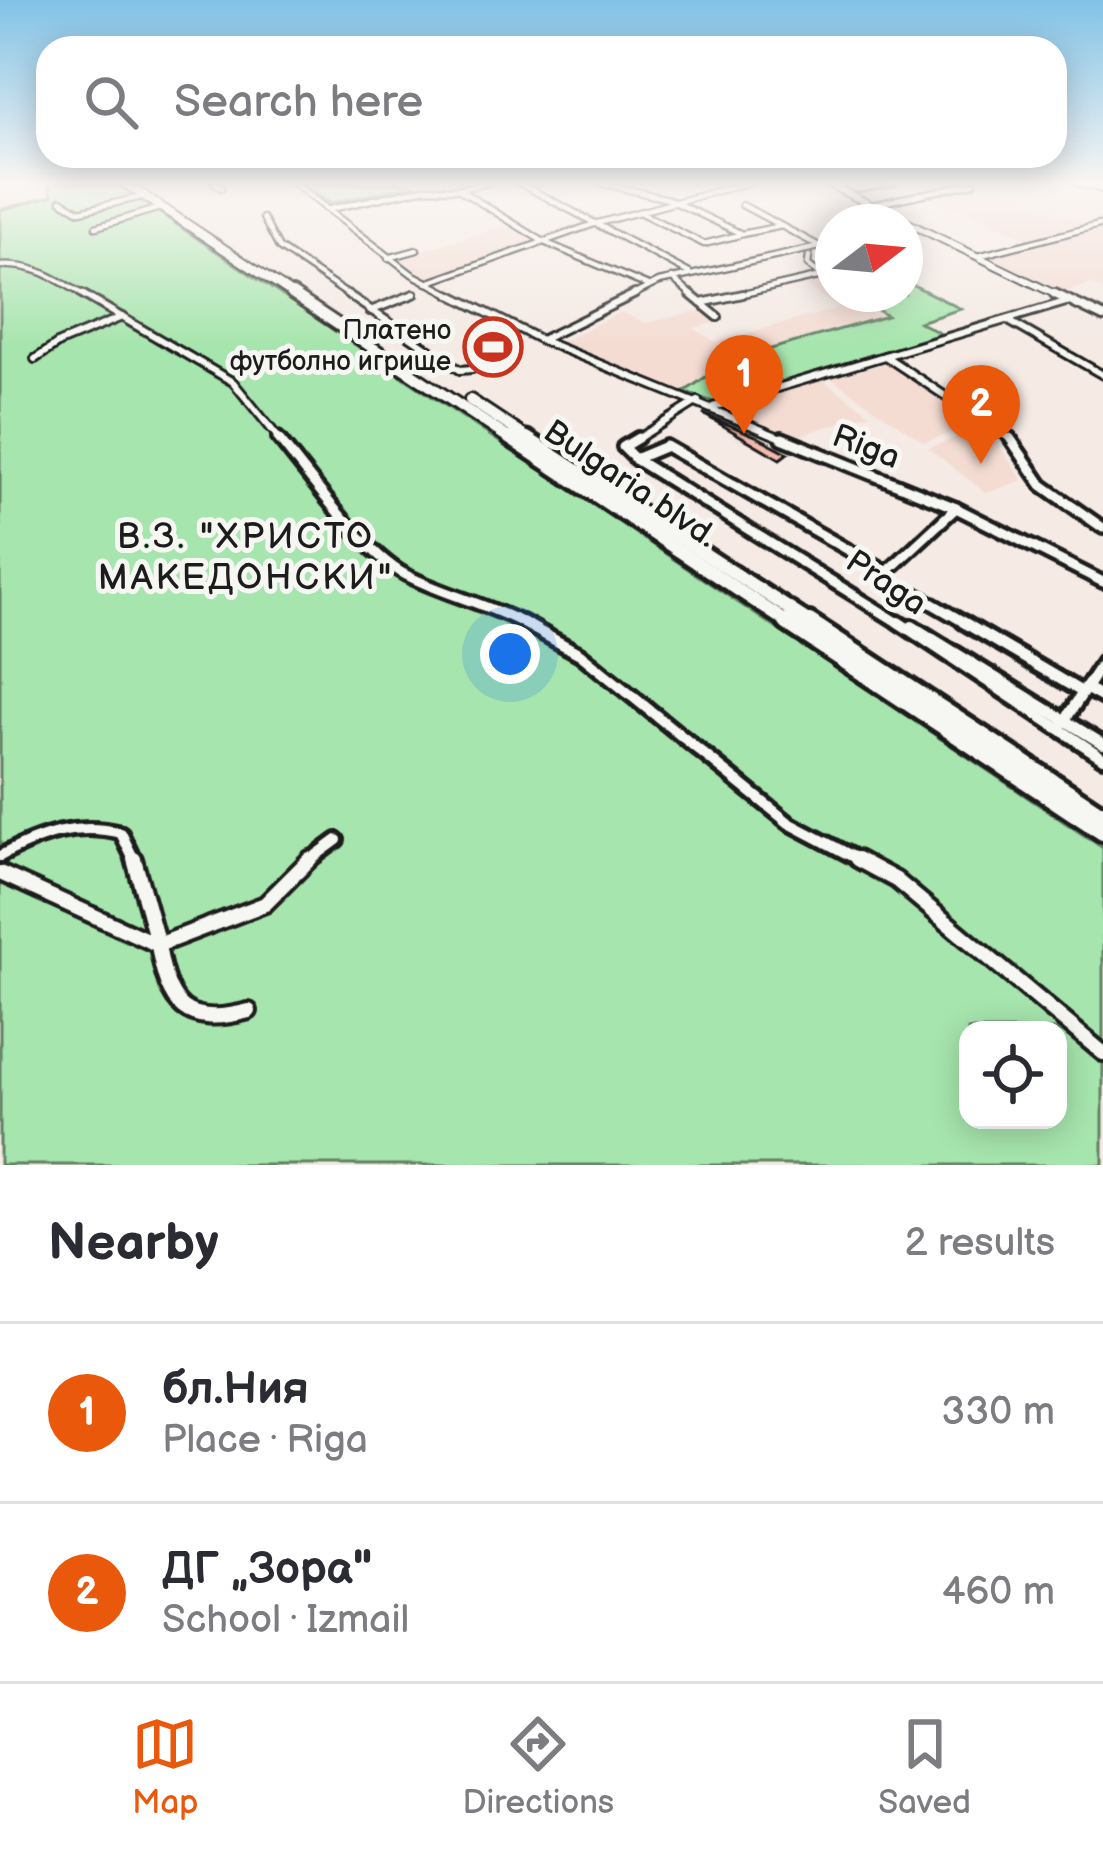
<!DOCTYPE html>
<html lang="en">
<head>
<meta charset="utf-8">
<style>
  :root { --surface:#fff; --page:#f7f7f7; --text:#2b2b33; --muted:#7c7c81; --line:#e1e1e2; --accent:#ea580c }
  body { margin:0; font-family:"Balsamiq Sans",sans-serif; background:var(--page); color:var(--text) }
  .controls { position:absolute; right:36px; bottom:36px; display:grid; overflow:hidden; border-radius:24px; box-shadow:0 6px 30px #0003 }
  .controls button { width:108px; height:108px; display:grid; place-items:center; padding:0; border:0; border-bottom:3px solid var(--line); background:var(--surface); color:var(--text); font:60px sans-serif }
  .compass { position:absolute; left:815px; top:204px; width:108px; height:108px; border-radius:50%; background:var(--surface); box-shadow:0 6px 30px #0003; rotate:74deg }
  .you { position:absolute; left:510px; top:654px; width:42px; height:42px; margin:-30px; border:9px solid #fff; border-radius:50%; background:#1a73e8; box-shadow:0 0 0 18px #1a73e833 }
  .badge { display:grid; place-items:center; width:78px; height:78px; border-radius:50%; background:var(--accent); color:#fff; font-size:39px; font-weight:700 }
  .pin { position:absolute; translate:-50% -99px; filter:drop-shadow(0 3px 6px #0008) }
  .pin::after { content:''; position:absolute; top:63px; width:42px; height:36px; background:inherit; clip-path:polygon(0 0,100% 0,50% 100%) }
  .list { margin:0; padding:0; list-style:none }
  h2 { display:flex; justify-content:space-between; align-items:center; height:156px; margin:0; padding:0 48px; font-size:51px }
  h2 small { font-size:39px; font-weight:400; color:var(--muted) }
  .list li { display:grid; grid-template-columns:78px 1fr auto; gap:36px; align-items:center; box-sizing:border-box; height:180px; padding:0 48px; border-top:3px solid var(--line) }
  .list b { display:block; font-size:45px; white-space:nowrap }
  .list p { margin:0; font-size:39px; white-space:nowrap; color:var(--muted) }
  .list em { font-size:39px; font-style:normal; color:var(--muted) }
  .icon { flex:none; width:66px; height:66px; fill:none; stroke:currentColor; stroke-width:2; stroke-linecap:round; stroke-linejoin:round }
  .map { position:relative; flex:none; width:1103px; height:1165px; overflow:hidden }
  .search { position:absolute; background:var(--surface); box-shadow:0 6px 30px #0003; left:36px; right:36px; top:36px; height:132px; display:flex; align-items:center; gap:30px; box-sizing:border-box; padding:0 42px; border-radius:36px; color:var(--muted); font-size:45px }
  .sheet { height:516px; background:var(--surface) }
  nav { display:flex; justify-content:space-around; align-items:center; box-sizing:border-box; height:168px; border-top:3px solid var(--line); background:var(--surface); font-size:33px; color:var(--muted) }
  nav a { display:grid; justify-items:center; gap:6px }
  nav .on { color:var(--accent) }
  .map>svg:first-child { display:block }
  .built { fill:#f4dcd3 }
  .green { fill:#a6e5ad; stroke:#618064; stroke-width:3; fill-rule:evenodd }
  .building { fill:#f3baab; stroke:#1c1c1c; stroke-width:3 }
  .lines { fill:none; stroke-linecap:round; stroke-linejoin:round }
  .minor-far4-casing { stroke:#1c1c1c; stroke-width:9 }
  .minor-far3-casing { stroke:#1c1c1c; stroke-width:12 }
  .minor-far2-casing { stroke:#1c1c1c; stroke-width:18 }
  .minor-far1-casing { stroke:#1c1c1c; stroke-width:20 }
  .minor-casing { stroke:#1c1c1c; stroke-width:22 }
  .major-far1-casing { stroke:#1c1c1c; stroke-width:10 }
  .major-casing { stroke:#1c1c1c; stroke-width:14 }
  .highway-far3-casing { stroke:#1c1c1c; stroke-width:12 }
  .highway-far2-casing { stroke:#1c1c1c; stroke-width:16 }
  .highway-far1-casing { stroke:#1c1c1c; stroke-width:21 }
  .highway-casing { stroke:#1c1c1c; stroke-width:26 }
  .minor-far4 { stroke:#f6f6f2; stroke-width:4.5 }
  .minor-far3 { stroke:#f6f6f2; stroke-width:6 }
  .minor-far2 { stroke:#f6f6f2; stroke-width:9 }
  .minor-far1 { stroke:#f6f6f2; stroke-width:10 }
  .minor { stroke:#f6f6f2; stroke-width:14 }
  .major-far1 { stroke:#f6f6f2; stroke-width:6 }
  .major { stroke:#f6f6f2; stroke-width:8 }
  .highway-far3 { stroke:#f6f6f2; stroke-width:8 }
  .highway-far2 { stroke:#f6f6f2; stroke-width:10 }
  .highway-far1 { stroke:#f6f6f2; stroke-width:12 }
  .highway { stroke:#f6f6f2; stroke-width:16 }
  .labels { text-anchor:middle; dominant-baseline:central; stroke-width:10; stroke-linejoin:round; paint-order:stroke }
  .far-poi-label { font-size:27px; fill:#1c1c1c; stroke:#f6f6f2; text-anchor:end }
  .street-label { font-size:33px; fill:#1c1c1c; stroke:#f6f6f2 }
  .neighbourhood-label { font-size:36px; letter-spacing:3px; fill:#1c1c1c; stroke:#f6f6f2 }
</style>
</head>
<body>
<div class="map">
<svg width="1103" height="1165" viewBox="0 0 1103 1165">
  <rect width="100%" height="100%" fill="#f5eae4"/>
  <filter id="ink" filterUnits="userSpaceOnUse"><feTurbulence type="fractalNoise" baseFrequency=".00833" numOctaves="2"/><feDisplacementMap in="SourceGraphic" scale="24" xChannelSelector="R" yChannelSelector="G"/><feConvolveMatrix kernelMatrix="1 2 1 2 8 2 1 2 1" color-interpolation-filters="sRGB"/></filter>
  <g filter="url(#ink)">
    <g class="built">
      <path d="M995 187 1085 224 1027 238 940 200Z"/>
      <path d="M1103 223V290L1090 284 1054 296 972 257Z"/>
      <path d="M506 226 535 242 427 278 395 258Z"/>
      <path d="M822 277 833 283V294H853L889 316 729 361 684 392 561 342 621 312 645 323 701 310 717 322 694 328 715 342 839 308 801 282Z"/>
      <path d="M887 363 980 423 924 442 831 378Z"/>
      <path d="M821 379 870 413 789 439 726 407Z"/>
      <path d="M986 427 1023 480 986 493 928 448Z"/>
    </g>
    <g class="green">
      <path d="M49 183H115L1103 848V1165H0V210L52 196ZM968 1030H1058V1120H968Z"/>
      <path d="M299 183H411L414 185 330 203Z"/>
      <path d="M905 281 961 309 919 322 941 334 716 403 684 392 729 361 887 316 852 294H905Z"/>
    </g>
    <path class="building" d="M703 414 756 436 788 453 780 459Z"/>
    <g class="lines">
      <defs>
        <g id="minor-far4">
          <path d="M214 183 222 188"/>
          <path d="M293 183 412 274 456 297"/>
          <path d="M519 183 689 273"/>
          <path d="M601 183 668 199 742 234 781 226"/>
          <path d="M840 183 858 189 894 183"/>
          <path d="M1076 183 1103 190"/>
          <path d="M458 189 544 242 648 286"/>
          <path d="M61 200 80 211 146 196"/>
          <path d="M742 205 819 246"/>
          <path d="M871 205 974 183"/>
          <path d="M330 209 425 188 458 189 488 183"/>
          <path d="M639 212 704 244 739 235"/>
          <path d="M263 218 279 248 351 297"/>
          <path d="M96 227 163 207"/>
          <path d="M905 229H911"/>
          <path d="M978 256 1103 224"/>
          <path d="M388 258 417 250"/>
          <path d="M0 266C35 263 58 280 87 297"/>
          <path d="M672 278 694 297"/>
          <path d="M427 283 594 224 747 183"/>
          <path d="M406 297 415 293"/>
          <path d="M629 297 659 282 833 244"/>
          <path d="M730 297 822 276 808 265 809 256"/>
        </g>
        <g id="minor-far3">
          <path d="M82 294 233 382 281 441"/>
          <path d="M347 294 460 370 472 369"/>
          <path d="M450 294 541 340 789 441"/>
          <path d="M690 294 718 317"/>
          <path d="M701 303 743 294"/>
          <path d="M370 311 414 294"/>
          <path d="M1007 320 1103 375"/>
          <path d="M541 340 635 294"/>
          <path d="M885 356 1013 441"/>
          <path d="M35 359 59 343 122 317"/>
          <path d="M713 407 1069 301"/>
          <path d="M634 441 698 401"/>
        </g>
        <g id="minor-far2">
          <path d="M278 438C309 476 364 553 406 575 445 595 488 604 527 625"/>
          <path d="M638 438 623 447 635 459 902 625"/>
          <path d="M782 438 956 508 1103 582"/>
          <path d="M1010 438 1042 485 1103 528"/>
          <path d="M635 459 666 446 887 572 956 508"/>
          <path d="M912 592 969 625"/>
        </g>
        <g id="minor-far1">
          <path d="M522 622 580 654 789 823 863 862"/>
          <path d="M898 622 1103 758"/>
          <path d="M963 622 1082 692"/>
          <path d="M912 626 1103 744"/>
          <path d="M1085 688 1103 698"/>
          <path d="M1063 723 1103 662"/>
          <path d="M0 856C40 835 76 822 121 833L135 862"/>
          <path d="M307 862 337 840"/>
        </g>
        <g id="minor">
          <path d="M134 859 158 945 265 904 310 859"/>
          <path d="M857 859 896 880 1103 1053"/>
          <path d="M0 873 158 945C168 1006 185 1028 249 1011"/>
        </g>
        <path id="major-far1" d="M826 183 1061 297"/>
        <path id="major" d="M1055 294 1103 317"/>
        <path id="highway-far3" d="M125 183 296 297"/>
        <g id="highway-far2">
          <path d="M292 294 513 441"/>
          <path d="M470 400 532 441"/>
        </g>
        <g id="highway-far1">
          <path d="M509 438 791 625"/>
          <path d="M527 438 814 625"/>
        </g>
        <g id="highway">
          <path d="M787 622 1103 832"/>
          <path d="M809 622 1103 815"/>
        </g>
      </defs>
      <use href="#minor-far4" class="minor-far4-casing"/>
      <use href="#minor-far3" class="minor-far3-casing"/>
      <use href="#minor-far2" class="minor-far2-casing"/>
      <use href="#minor-far1" class="minor-far1-casing"/>
      <use href="#minor" class="minor-casing"/>
      <use href="#major-far1" class="major-far1-casing"/>
      <use href="#major" class="major-casing"/>
      <use href="#highway-far3" class="highway-far3-casing"/>
      <use href="#highway-far2" class="highway-far2-casing"/>
      <use href="#highway-far1" class="highway-far1-casing"/>
      <use href="#highway" class="highway-casing"/>
      <use href="#minor-far4" class="minor-far4"/>
      <use href="#minor-far3" class="minor-far3"/>
      <use href="#minor-far2" class="minor-far2"/>
      <use href="#minor-far1" class="minor-far1"/>
      <use href="#minor" class="minor"/>
      <use href="#major-far1" class="major-far1"/>
      <use href="#major" class="major"/>
      <use href="#highway-far3" class="highway-far3"/>
      <use href="#highway-far2" class="highway-far2"/>
      <use href="#highway-far1" class="highway-far1"/>
      <use href="#highway" class="highway"/>
    </g>
  </g>
  <linearGradient id="sky" x2="0" y2="1"><stop stop-color="#81c2e6"/><stop offset="0.53" stop-color="#faf6f3"/><stop offset="1" stop-color="#faf6f3" stop-opacity="0"/></linearGradient>
  <rect width="1103" height="346" fill="url(#sky)"/>
  <defs>
    <symbol id="stadium-ring" viewBox="-11 -11 22 22"><circle r="9.5" fill="#f6f6f2" stroke="#c8321e" stroke-width="1.5"/><path d="M0-5a6.5 5 0 1 0 0 10a6.5 5 0 1 0 0-10ZM-3.5-1.8h7v3.6h-7Z" fill="#c8321e"/></symbol>
  </defs>
  <g fill-rule="evenodd">
    <use href="#stadium-ring" x="460" y="314" width="66" height="66"/>
  </g>
  <g class="labels">
    <g class="far-poi-label">
      <text x="451" y="331">Платено<tspan x="451" dy="31">футболно игрище</tspan></text>
    </g>
    <g class="street-label">
      <text transform="translate(866 447) rotate(21)">Riga</text>
      <text transform="translate(630 484) rotate(34)">Bulgaria blvd.</text>
      <text transform="translate(886 583) rotate(34)">Praga</text>
    </g>
    <g class="neighbourhood-label">
      <text x="246" y="537">В.З. "ХРИСТО<tspan x="246" dy="41">МАКЕДОНСКИ"</tspan></text>
    </g>
  </g>
</svg>
<div class="controls">
<button><svg class="icon" aria-label="locate" viewBox="0 0 24 24"><circle cx="12" cy="12" r="6"/><path d="M12 2v4M12 18v4M2 12h4M18 12h4"/></svg></button>
</div>
<svg class="compass" viewBox="-18 -18 36 36"><path d="M0-13l5 13h-10z" fill="#e53935"/><path d="M0 13l5-13h-10z" fill="#7c7c81"/></svg>
<div class="you"></div>
<div class="pin badge" style="left:744px;top:434px">1</div>
<div class="pin badge" style="left:981px;top:464px">2</div>
<div class="search"><svg class="icon" aria-label="search" viewBox="0 0 24 24"><circle cx="10" cy="10" r="6"/><path d="M15 15l6 6"/></svg>Search here</div>
</div>
<section class="sheet">
<h2>Nearby<small>2 results</small></h2>
<ul class="list">
<li><span class="badge">1</span><div><b>бл.Ния</b><p>Place · Riga</p></div><em>330 m</em></li>
<li><span class="badge">2</span><div><b>ДГ „Зора&quot;</b><p>School · Izmail</p></div><em>460 m</em></li>
</ul>
</section>
<nav>
<a class="on"><svg class="icon" aria-label="map" viewBox="0 0 24 24"><path d="M3 6l6-2 6 2 6-2v14l-6 2-6-2-6 2zM9 4v14M15 6v14"/></svg>Map</a>
<a><svg class="icon" aria-label="directions" viewBox="0 0 24 24"><path d="M12 3l9 9-9 9-9-9zM9 14v-3h6M13 9l2 2-2 2"/></svg>Directions</a>
<a><svg class="icon" aria-label="saved" viewBox="0 0 24 24"><path d="M7 4h10v16l-5-4-5 4z"/></svg>Saved</a>
</nav>
</body>
</html>
